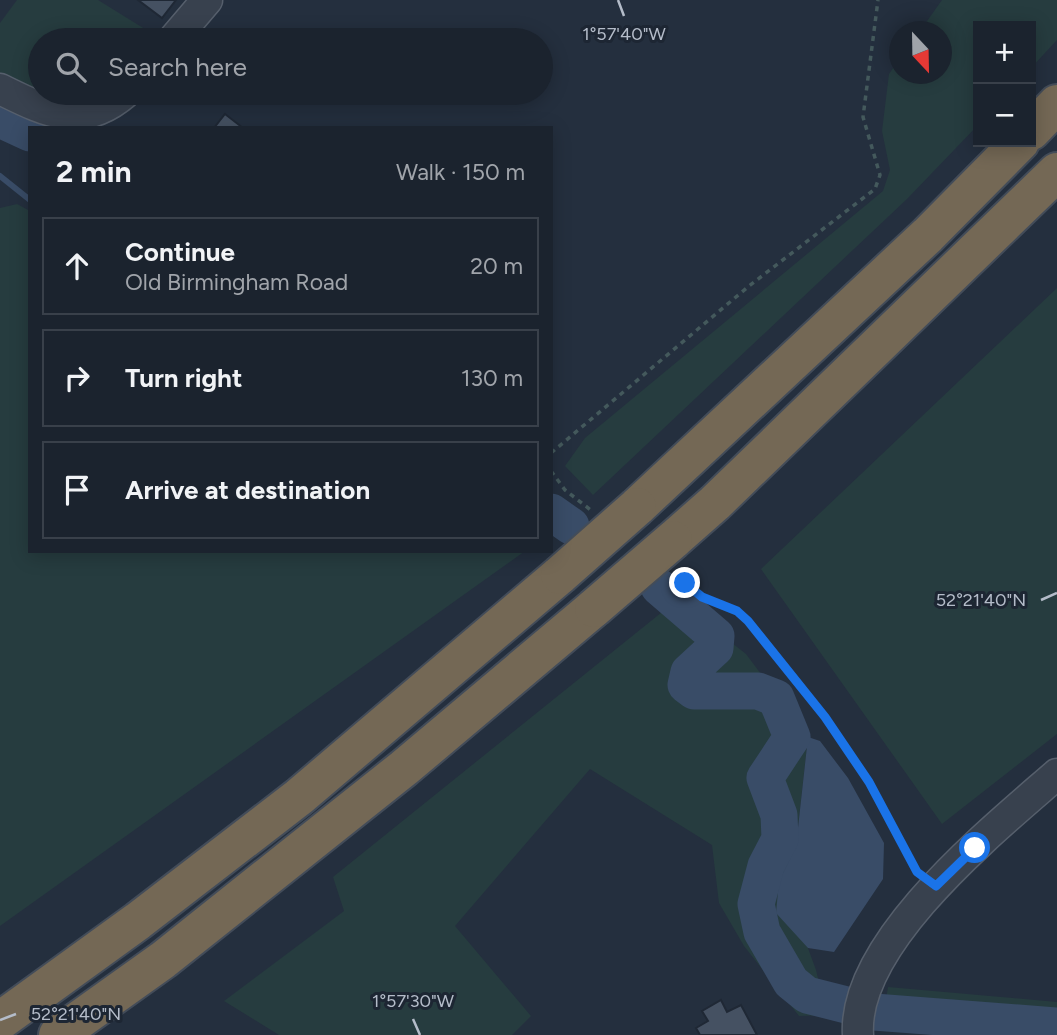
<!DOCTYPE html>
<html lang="en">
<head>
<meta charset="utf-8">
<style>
  :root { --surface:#1b232e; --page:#242b36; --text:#f1f3f6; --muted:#a0a4aa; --line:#39404a }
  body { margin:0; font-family:Figtree,sans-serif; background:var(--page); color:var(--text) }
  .controls { position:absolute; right:21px; top:21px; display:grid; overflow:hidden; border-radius:0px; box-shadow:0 4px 18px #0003 }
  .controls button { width:63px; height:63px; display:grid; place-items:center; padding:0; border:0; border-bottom:2px solid var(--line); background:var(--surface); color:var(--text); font:35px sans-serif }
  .compass { position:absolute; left:889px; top:21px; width:63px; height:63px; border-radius:50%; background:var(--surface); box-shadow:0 4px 18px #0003; rotate:158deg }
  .stop { position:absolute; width:21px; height:21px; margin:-16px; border:5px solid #1a73e8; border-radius:50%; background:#fff }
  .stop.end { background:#1a73e8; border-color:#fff; box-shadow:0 2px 7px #0008 }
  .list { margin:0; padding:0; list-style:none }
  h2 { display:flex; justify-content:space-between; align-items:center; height:91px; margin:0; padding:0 28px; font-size:30px }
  h2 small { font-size:23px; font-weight:400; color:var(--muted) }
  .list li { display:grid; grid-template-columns:46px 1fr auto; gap:21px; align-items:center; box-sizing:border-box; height:98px; margin:0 14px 14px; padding:0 14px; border:2px solid var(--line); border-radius:0px }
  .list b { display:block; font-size:26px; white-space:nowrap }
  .list p { margin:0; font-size:23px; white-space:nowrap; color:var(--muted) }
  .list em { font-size:23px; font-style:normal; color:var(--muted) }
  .icon { flex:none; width:38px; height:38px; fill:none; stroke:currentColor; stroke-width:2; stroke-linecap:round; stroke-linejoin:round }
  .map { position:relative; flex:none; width:1057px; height:1035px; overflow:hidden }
  .search { position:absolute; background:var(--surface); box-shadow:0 4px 18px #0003; left:28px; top:28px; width:525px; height:77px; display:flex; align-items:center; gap:18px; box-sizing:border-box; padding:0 24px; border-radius:38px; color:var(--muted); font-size:26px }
  .panel { position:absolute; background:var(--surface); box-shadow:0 4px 18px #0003; left:28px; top:126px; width:525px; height:427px; border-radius:0px }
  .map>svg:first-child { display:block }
  .green { fill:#263c3f }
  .water { fill:#394c67 }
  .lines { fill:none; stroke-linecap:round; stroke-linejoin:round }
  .stream { stroke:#394c67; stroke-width:6 }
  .river { stroke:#394c67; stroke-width:37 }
  .building { fill:#455162; stroke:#1f2835; stroke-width:2 }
  .minor-casing { stroke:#565f6c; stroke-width:33 }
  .highway-casing { stroke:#434c59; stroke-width:42 }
  .path { stroke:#44595c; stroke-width:3.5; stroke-dasharray:5 5; stroke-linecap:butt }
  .minor { stroke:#38414e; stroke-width:30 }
  .highway { stroke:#746855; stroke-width:38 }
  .highway-bridge-casing { stroke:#434c59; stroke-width:42; stroke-linecap:butt }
  .highway-bridge { stroke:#746855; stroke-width:38 }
  .route { stroke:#1a73e8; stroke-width:9 }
  .ticks { fill:none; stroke:#b4bcc9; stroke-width:2.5 }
  .ticks-label { font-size:18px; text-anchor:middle; fill:#b4bcc9; stroke:#1d2633; stroke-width:6; stroke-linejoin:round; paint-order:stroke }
</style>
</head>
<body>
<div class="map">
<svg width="1057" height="1035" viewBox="0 0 1057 1035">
  <rect width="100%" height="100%" fill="#242f3e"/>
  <g class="green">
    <path d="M17 0H98L148 31V40H40V93H98L79 104 51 102 0 77V23Z"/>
    <path d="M942 0H1057V40L1031 68V26H978V125L907 199 593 495 565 466 585 438 883 191 890 170 882 131 889 74 899 60 900 74H942V32L920 31Z"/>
    <path d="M17 204 30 211V551H525L0 926V208Z"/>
    <path d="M1057 288V734L942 824 761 569Z"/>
    <path d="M677 600 746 654 808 737 790 899 816 970 827 1015 799 1016 744 946 719 903 712 845 590 769 455 926 531 1016 512 1035H279L224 1001 344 911 333 877Z"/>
    <path d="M888 987 1057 1002V1035H962L882 1024Z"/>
  </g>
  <path class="water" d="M808 737 820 741 848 778 884 843 883 879 834 952 808 948 776 913 779 881 796 846Z"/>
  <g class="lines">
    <path class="stream" d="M0 176 30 200"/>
    <g class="river">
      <path d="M0 119 30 133"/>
      <path d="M551 512 571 526"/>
      <path d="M659 587 716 636 715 648 689 672 686 685 694 691H758L776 698 792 737 765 778 779 815 780 839 766 866 756 904 762 932 791 982 807 995 874 1012 1057 1026"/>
    </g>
  </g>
  <g class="building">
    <path d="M138 0H176L162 18Z"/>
    <path d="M225 114 243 128H214Z"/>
    <path d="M721 1000 727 1012 741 1005 757 1035H700L696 1028 708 1021 702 1011Z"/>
  </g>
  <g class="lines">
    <defs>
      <g id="minor">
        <path d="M173 40 207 0"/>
        <path d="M0 89C45 111 81 131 125 93"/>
        <path d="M858 1035C852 943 993 830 1057 774"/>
      </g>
      <g id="highway">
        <path d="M1031 131 1057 104"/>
        <path d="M637 507 928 235 1020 142"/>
        <path d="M673 540 715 503 1057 172"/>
        <path d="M0 1021 138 921 299 797 560 575"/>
        <path d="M58 1035 163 960 404 768 594 608"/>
      </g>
    </defs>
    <use href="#minor" class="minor-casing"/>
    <use href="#highway" class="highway-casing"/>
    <g class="path">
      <path d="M551 453 749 286 875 189 880 175 863 117 878 0"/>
      <path d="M551 471 565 490 592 511"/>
      <path d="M675 575 702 597 737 611 748 621 825 717 869 782 918 872"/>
    </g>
    <use href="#minor" class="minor"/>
    <use href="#highway" class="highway"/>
    <defs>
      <g id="highway-bridge">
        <path d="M560 575 637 507"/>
        <path d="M594 608 673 540"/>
      </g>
    </defs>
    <use href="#highway-bridge" class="highway-bridge-casing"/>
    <use href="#highway-bridge" class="highway-bridge"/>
  </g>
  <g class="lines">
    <path class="route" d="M685 583 702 597 737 611 748 621 825 717 869 782 917 872 936 886 975 848"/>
  </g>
  <path class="ticks" d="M618 0 624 16M1041 600 1057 593M413 1019 420 1035M0 1020 16 1014"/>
  <g class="ticks-label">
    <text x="624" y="40">1°57'40"W</text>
    <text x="981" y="606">52°21'40"N</text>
    <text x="413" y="1007">1°57'30"W</text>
    <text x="76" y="1020">52°21'40"N</text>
  </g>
</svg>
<div class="controls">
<button>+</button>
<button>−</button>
</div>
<svg class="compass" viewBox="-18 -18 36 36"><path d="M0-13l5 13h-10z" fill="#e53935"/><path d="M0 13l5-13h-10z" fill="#a0a4aa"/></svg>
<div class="stop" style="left:975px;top:848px"></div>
<div class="stop end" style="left:685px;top:583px"></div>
<div class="search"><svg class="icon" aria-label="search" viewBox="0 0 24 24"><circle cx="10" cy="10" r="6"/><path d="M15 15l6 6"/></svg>Search here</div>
<section class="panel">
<h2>2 min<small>Walk · 150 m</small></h2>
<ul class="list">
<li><svg class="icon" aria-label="ahead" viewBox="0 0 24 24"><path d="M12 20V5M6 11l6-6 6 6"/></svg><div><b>Continue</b><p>Old Birmingham Road</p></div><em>20 m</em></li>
<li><svg class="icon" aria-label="right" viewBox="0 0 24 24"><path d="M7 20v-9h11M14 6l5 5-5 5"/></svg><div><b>Turn right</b></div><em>130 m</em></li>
<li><svg class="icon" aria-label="arrive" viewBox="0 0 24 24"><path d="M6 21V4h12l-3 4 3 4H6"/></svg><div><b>Arrive at destination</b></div></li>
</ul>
</section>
</div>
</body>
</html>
